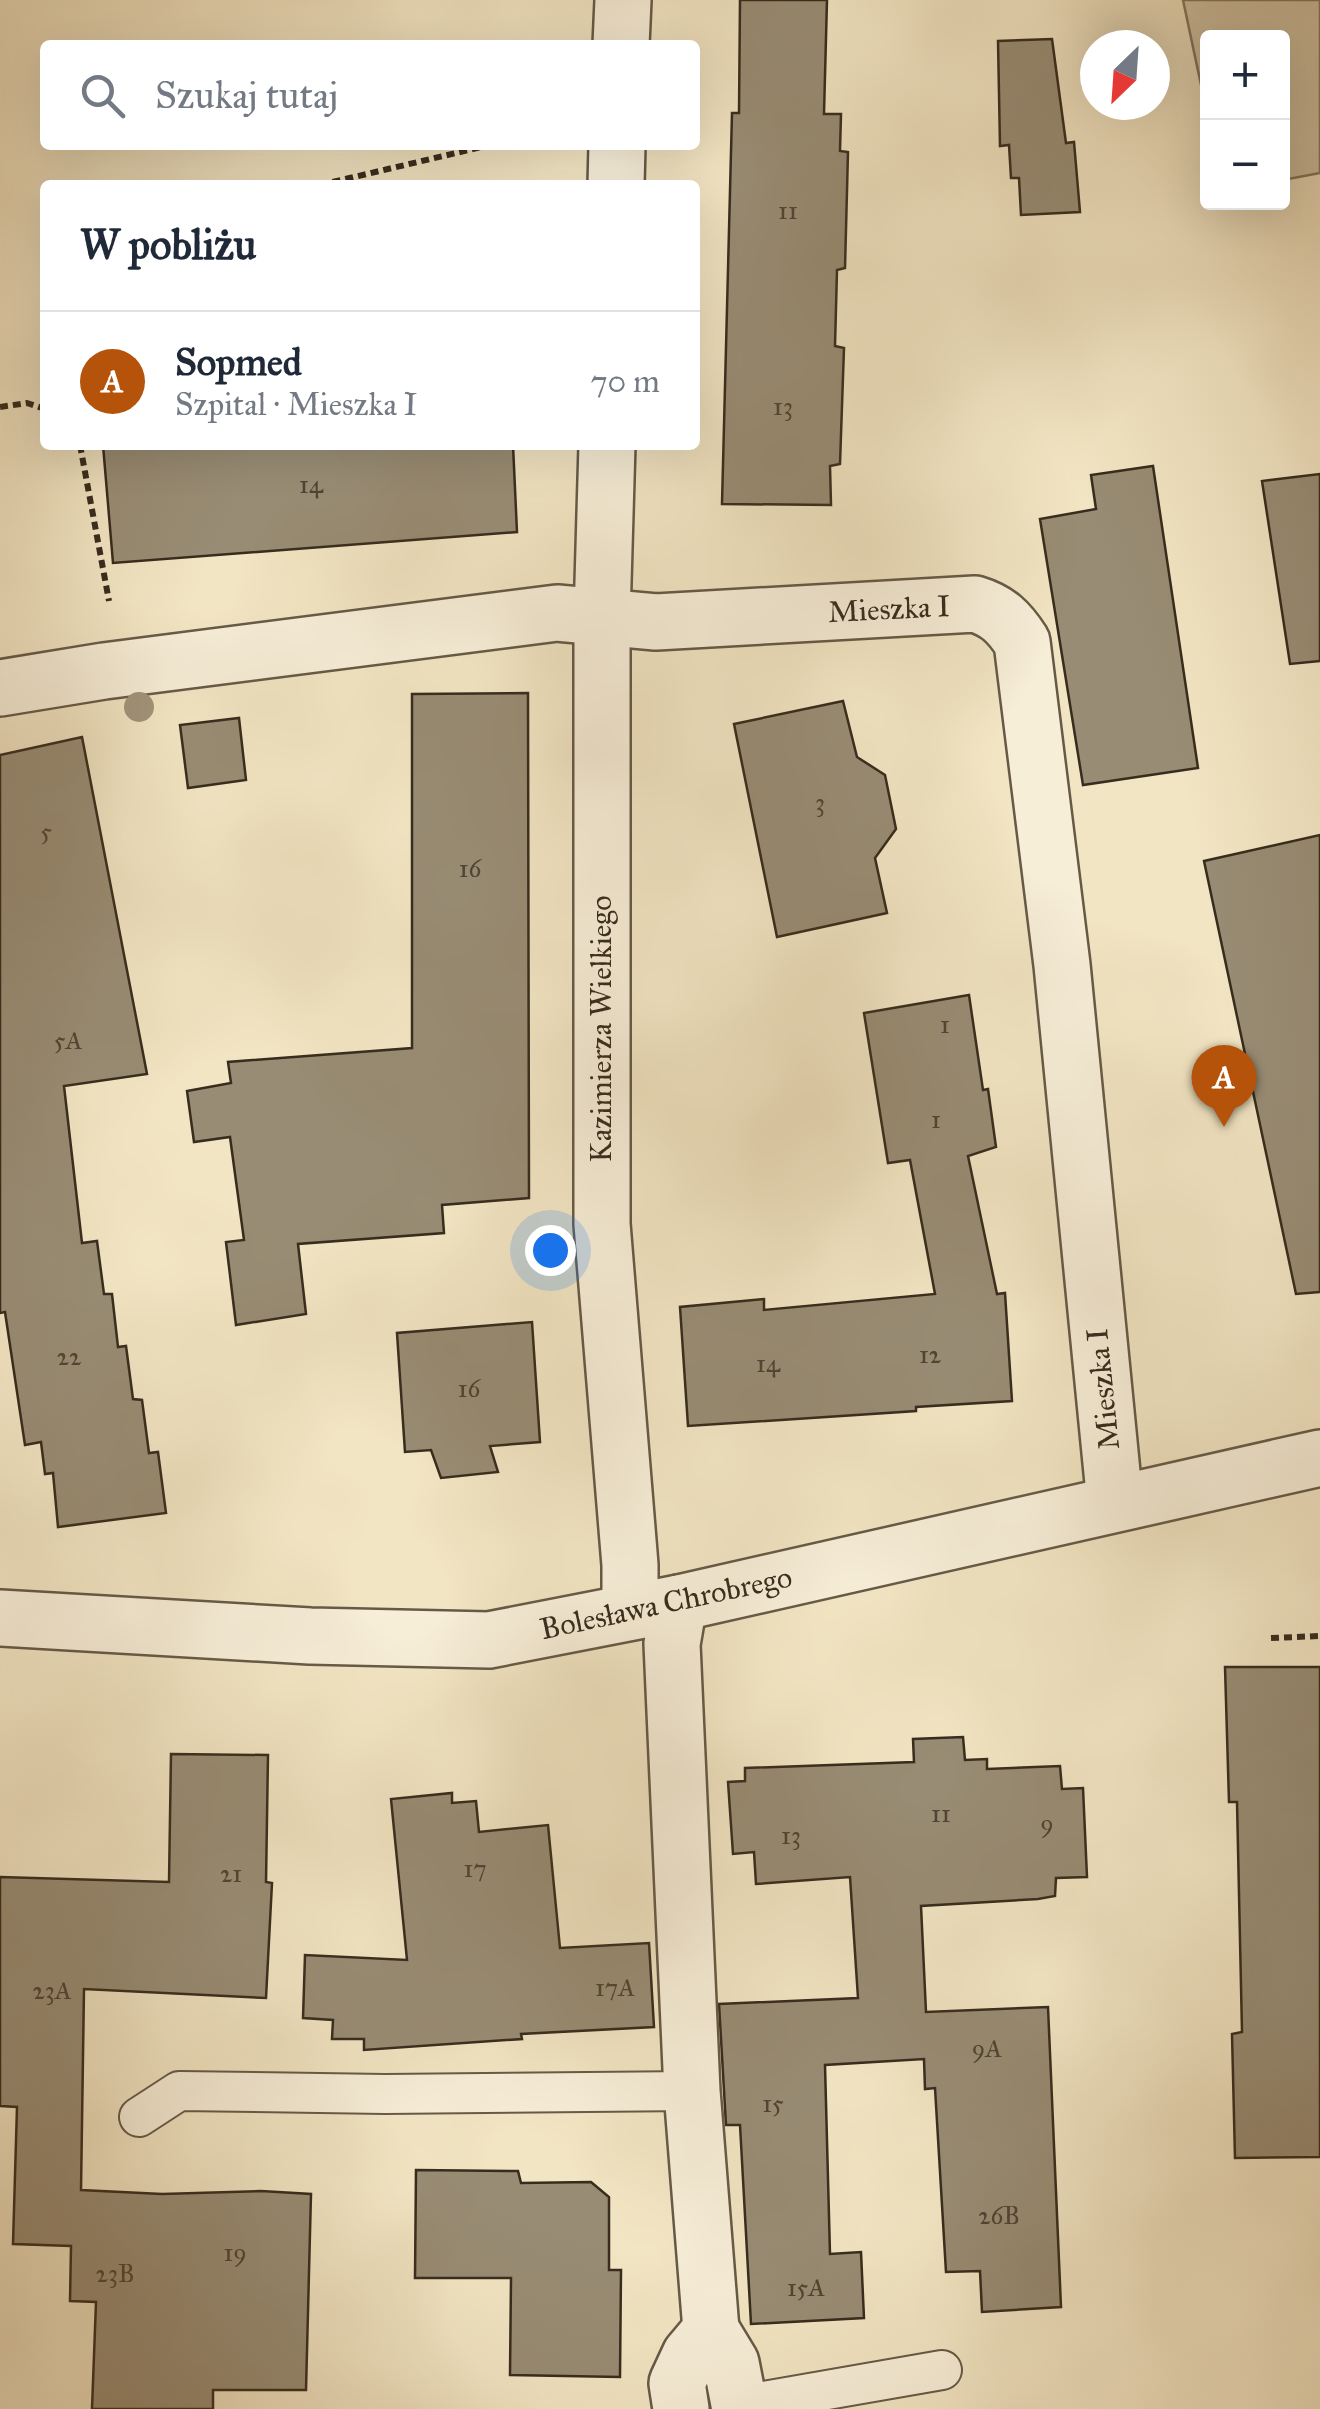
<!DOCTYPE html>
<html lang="pl">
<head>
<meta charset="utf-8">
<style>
  :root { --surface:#fff; --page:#f6f6f7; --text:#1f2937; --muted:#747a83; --line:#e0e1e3; --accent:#b45309 }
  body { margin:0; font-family:"IM FELL Great Primer",serif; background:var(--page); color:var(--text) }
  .controls { position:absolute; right:30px; top:30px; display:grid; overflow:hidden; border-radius:10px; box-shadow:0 10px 40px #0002 }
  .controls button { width:90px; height:90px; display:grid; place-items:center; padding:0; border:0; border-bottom:2px solid var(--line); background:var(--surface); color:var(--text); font:50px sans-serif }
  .compass { position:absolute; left:1080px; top:30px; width:90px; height:90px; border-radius:50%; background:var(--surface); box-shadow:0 10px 40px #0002; rotate:205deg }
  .you { position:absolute; left:550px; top:1250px; width:35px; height:35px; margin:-25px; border:8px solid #fff; border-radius:50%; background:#1a73e8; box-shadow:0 0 0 15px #1a73e833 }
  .badge { display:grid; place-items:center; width:65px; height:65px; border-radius:50%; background:var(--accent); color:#fff; font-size:32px; font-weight:700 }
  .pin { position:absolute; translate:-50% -82px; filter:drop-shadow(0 2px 5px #0008) }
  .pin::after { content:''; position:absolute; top:52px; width:35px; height:30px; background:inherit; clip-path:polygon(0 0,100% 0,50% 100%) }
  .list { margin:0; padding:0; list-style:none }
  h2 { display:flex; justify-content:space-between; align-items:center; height:130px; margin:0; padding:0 40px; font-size:42px }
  h2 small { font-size:32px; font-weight:400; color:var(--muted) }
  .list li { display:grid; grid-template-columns:65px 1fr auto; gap:30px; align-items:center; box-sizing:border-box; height:140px; padding:0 40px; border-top:2px solid var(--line) }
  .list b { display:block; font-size:38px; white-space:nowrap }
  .list p { margin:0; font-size:32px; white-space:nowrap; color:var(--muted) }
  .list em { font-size:32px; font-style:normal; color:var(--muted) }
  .icon { flex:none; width:55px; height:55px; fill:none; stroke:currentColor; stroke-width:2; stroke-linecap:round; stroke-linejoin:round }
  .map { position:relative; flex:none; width:1320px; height:2409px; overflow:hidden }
  .search { position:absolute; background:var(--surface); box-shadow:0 10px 40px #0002; left:40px; top:40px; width:660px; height:110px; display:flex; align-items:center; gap:25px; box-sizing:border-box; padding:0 35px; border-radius:10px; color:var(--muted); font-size:38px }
  .panel { position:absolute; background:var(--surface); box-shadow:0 10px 40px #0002; left:40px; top:180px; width:660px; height:270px; border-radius:10px }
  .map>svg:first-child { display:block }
  .green { fill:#d2c6a7; stroke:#847962; stroke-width:2.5 }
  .building { fill:#988c74; stroke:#372c1e; stroke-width:2.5 }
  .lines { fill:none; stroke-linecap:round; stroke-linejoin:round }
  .service-casing { stroke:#665a47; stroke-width:42 }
  .minor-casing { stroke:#665a47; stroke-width:60 }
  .path { stroke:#372c1e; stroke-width:6; stroke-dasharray:8 5; stroke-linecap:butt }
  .service { stroke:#f7eed8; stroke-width:38 }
  .minor { stroke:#f7eed8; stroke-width:55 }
  .tree { fill:#a1947b }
  .labels { text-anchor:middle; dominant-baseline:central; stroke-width:8; stroke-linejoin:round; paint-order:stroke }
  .number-label { font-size:25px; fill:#4f4434 }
  .street-label { font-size:30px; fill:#372c1e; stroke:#f7eed8 }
</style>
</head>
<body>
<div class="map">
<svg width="1320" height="2409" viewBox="0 0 1320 2409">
  <rect width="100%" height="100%" fill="#f2e5c3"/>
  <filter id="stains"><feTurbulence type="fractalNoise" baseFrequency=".002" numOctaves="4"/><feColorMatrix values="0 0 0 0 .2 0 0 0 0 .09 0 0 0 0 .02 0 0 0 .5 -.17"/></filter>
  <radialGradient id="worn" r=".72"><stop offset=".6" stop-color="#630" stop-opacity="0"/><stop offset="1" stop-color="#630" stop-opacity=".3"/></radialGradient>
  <path class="green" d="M1183 0H1320V173L1283 180 1282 38H1208L1207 113Z"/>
  <g class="building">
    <path d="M740 0H827L824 114H841L840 151 848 152 845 268 837 270 835 346 844 348 840 464 830 466 831 505 722 504 732 113H739Z"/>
    <path d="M1052 39 1066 143 1074 142 1080 212 1021 215 1019 178H1011L1009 145 1000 146 998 41Z"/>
    <path d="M103 445H513L517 532 113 563Z"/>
    <path d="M1153 466 1198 768 1083 785 1040 519 1096 509 1091 475Z"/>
    <path d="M1320 474V661L1290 664 1262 481Z"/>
    <path d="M528 693 529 1198 442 1205 444 1233 298 1244 306 1314 236 1325 226 1242 244 1240 230 1137 194 1142 187 1091 231 1083 228 1062 412 1048V694Z"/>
    <path d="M843 701 857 757 885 775 896 829 875 858 887 913 777 937 734 724Z"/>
    <path d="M239 718 246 780 188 788 180 725Z"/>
    <path d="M82 737 147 1074 64 1086 82 1243 97 1241 104 1294H112L118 1347 126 1346 133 1399 142 1400 149 1453 158 1452 166 1513 58 1527 53 1473 45 1474 41 1442 25 1445 5 1312 0 1313V755Z"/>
    <path d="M1320 835V1292L1296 1294 1204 861Z"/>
    <path d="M969 995 983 1090 988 1089 996 1147 968 1156 997 1294 1005 1293 1012 1401 916 1407V1411L688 1426 680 1307 764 1299V1310L935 1294 910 1160 888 1163 864 1013Z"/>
    <path d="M532 1322 540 1442 490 1446 498 1472 441 1478 431 1450 405 1452 397 1333Z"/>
    <path d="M1225 1667H1320V2157L1235 2158 1232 2034 1242 2032 1237 1802H1229Z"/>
    <path d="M963 1737 965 1760 987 1759V1769L1060 1766 1062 1789 1083 1788 1087 1877 1056 1878 1055 1896 1038 1899 921 1906 926 2012 1048 2007 1061 2307 982 2312 980 2271 946 2272 935 2088 925 2089 924 2059 825 2065 830 2254 861 2252 864 2318 751 2324 740 2125H726L719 2004 858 1998 850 1877 756 1884 754 1852 733 1854 728 1782 745 1781V1768L914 1762 913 1739Z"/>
    <path d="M171 1754 268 1755 266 1882 272 1883 266 1998 84 1989 81 2190 162 2194 261 2191 311 2194 306 2390H213V2409H92L96 2302 70 2301 71 2246 13 2244 17 2107 0 2106V1877L169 1882Z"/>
    <path d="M452 1793V1803L476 1801 479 1832 548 1825 560 1948 649 1943 654 2027 521 2034 522 2039 364 2050V2039H332L333 2020 303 2018 305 1955 407 1960 391 1799Z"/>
    <path d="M416 2170 518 2171 521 2183 591 2182 609 2197V2270H621L620 2377 510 2375 511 2278H415Z"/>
  </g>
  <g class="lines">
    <defs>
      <g id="service">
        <path d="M139 2117 179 2091 385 2094 692 2091"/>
        <path d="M741 2405 942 2370"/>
      </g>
      <g id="minor">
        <path d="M621 45 623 0"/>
        <path d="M616 185 617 145"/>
        <path d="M607 445 602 617V1224L630 1565V1612"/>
        <path d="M0 688 104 671 557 613 656 622 975 604C998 611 1009 622 1022 642L1062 965 1115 1503"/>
        <path d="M679 1603 672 1644 692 2091 711 2330"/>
        <path d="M0 1618 310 1636 489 1640 679 1603 1320 1458"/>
        <path d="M681 2409 677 2383 690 2355 711 2330 731 2363 740 2409"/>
      </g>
    </defs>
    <use href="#service" class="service-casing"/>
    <use href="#minor" class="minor-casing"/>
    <g class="path">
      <path d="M320 185 490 145"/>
      <path d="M0 407 27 403 45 409"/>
      <path d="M80 445 109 601"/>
      <path d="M1271 1638 1320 1636"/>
    </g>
    <use href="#service" class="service"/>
    <use href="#minor" class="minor"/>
  </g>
  <circle class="tree" cx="139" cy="707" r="15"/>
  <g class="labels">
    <g class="number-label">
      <text x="788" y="210">11</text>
      <text x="783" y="406">13</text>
      <text x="311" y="484">14</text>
      <text x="820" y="802">3</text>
      <text x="46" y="831">5</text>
      <text x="470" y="868">16</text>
      <text x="945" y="1024">1</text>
      <text x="68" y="1040">5A</text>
      <text x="936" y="1119">1</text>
      <text x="930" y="1354">12</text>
      <text x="69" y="1356">22</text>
      <text x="768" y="1363">14</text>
      <text x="469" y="1388">16</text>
      <text x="941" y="1813">11</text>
      <text x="1047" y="1823">9</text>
      <text x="791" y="1835">13</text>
      <text x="475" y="1868">17</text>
      <text x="231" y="1873">21</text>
      <text x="615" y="1987">17A</text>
      <text x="52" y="1990">23A</text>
      <text x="987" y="2048">9A</text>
      <text x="773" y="2103">15</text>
      <text x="999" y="2215">26B</text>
      <text x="235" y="2252">19</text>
      <text x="115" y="2273">23B</text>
      <text x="806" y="2287">15A</text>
    </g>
    <g class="street-label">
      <text transform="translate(889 609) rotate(-3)">Mieszka I</text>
      <text transform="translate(601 1029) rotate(-90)">Kazimierza Wielkiego</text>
      <text transform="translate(1103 1389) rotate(-96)">Mieszka I</text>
      <text transform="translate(666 1603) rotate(-12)">Bolesława Chrobrego</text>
    </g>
  </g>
  <rect width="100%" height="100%" filter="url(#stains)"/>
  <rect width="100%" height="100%" fill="url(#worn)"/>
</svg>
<div class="controls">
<button>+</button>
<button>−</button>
</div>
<svg class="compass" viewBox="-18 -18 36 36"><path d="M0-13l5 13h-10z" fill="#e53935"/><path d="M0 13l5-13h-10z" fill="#747a83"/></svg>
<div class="you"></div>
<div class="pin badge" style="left:1224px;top:1127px">A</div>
<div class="search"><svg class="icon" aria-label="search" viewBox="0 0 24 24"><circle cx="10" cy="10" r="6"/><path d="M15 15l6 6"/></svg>Szukaj tutaj</div>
<section class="panel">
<h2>W pobliżu<small></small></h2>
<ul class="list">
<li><span class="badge">A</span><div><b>Sopmed</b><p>Szpital · Mieszka I</p></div><em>70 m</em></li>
</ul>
</section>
</div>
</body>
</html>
